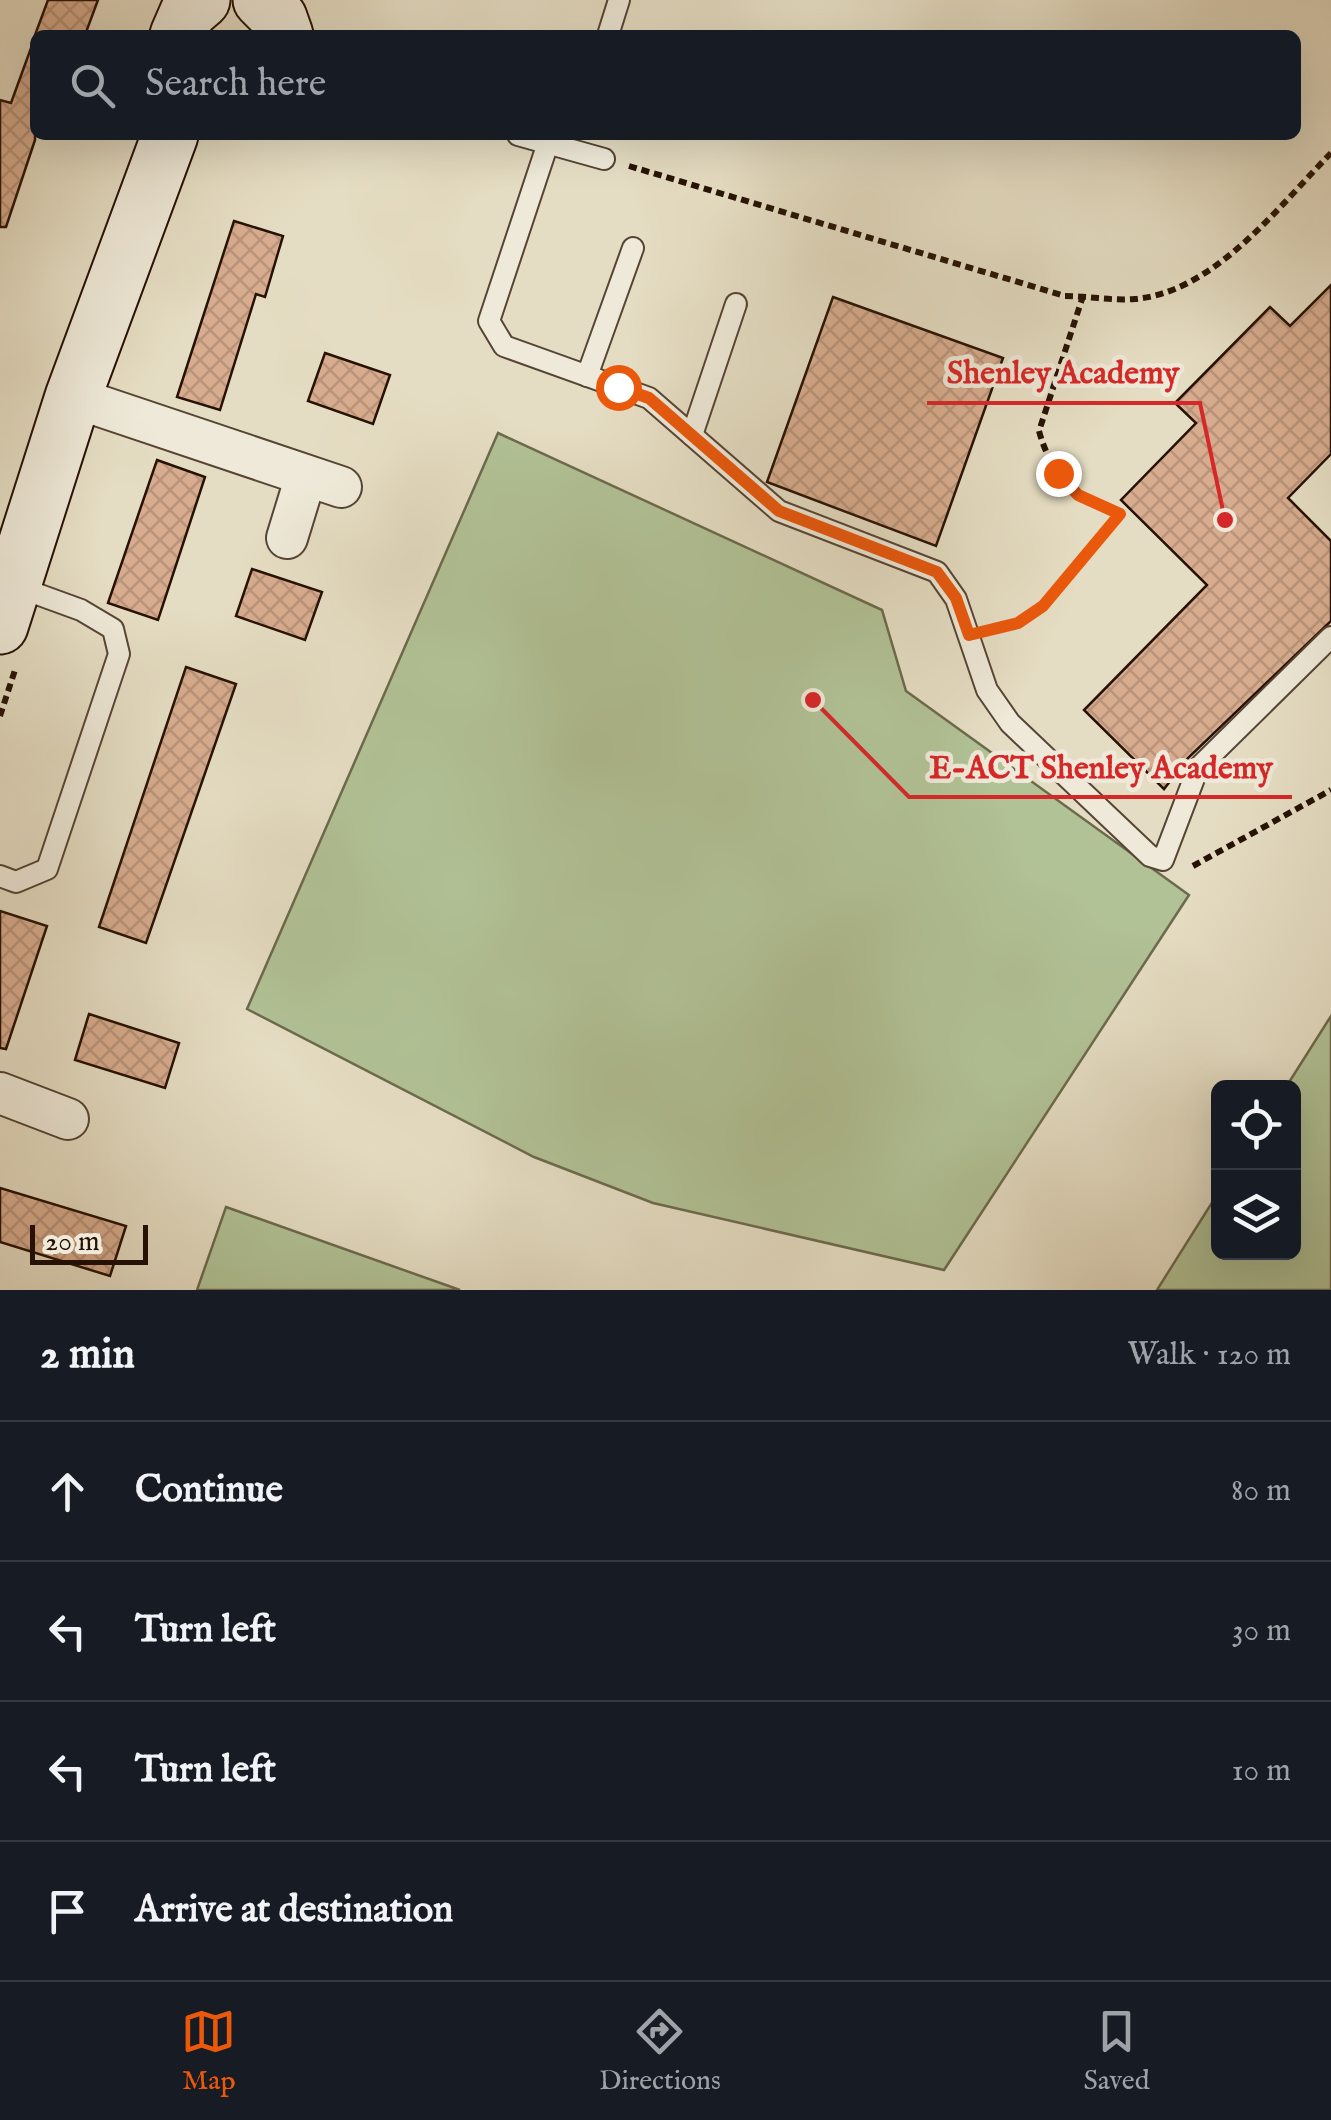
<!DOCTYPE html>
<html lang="en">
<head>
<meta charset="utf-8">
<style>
  :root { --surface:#171b24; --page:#20242c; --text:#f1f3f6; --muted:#9ea1a6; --line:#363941; --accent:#ea580c }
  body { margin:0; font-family:"IM FELL English",serif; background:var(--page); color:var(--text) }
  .controls { position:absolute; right:30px; bottom:30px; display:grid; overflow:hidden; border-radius:15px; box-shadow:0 10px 40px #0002 }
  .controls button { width:90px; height:90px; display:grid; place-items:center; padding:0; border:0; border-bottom:2px solid var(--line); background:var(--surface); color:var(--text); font:50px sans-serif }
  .scale { position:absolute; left:30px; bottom:25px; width:118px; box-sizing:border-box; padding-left:10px; border:5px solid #261104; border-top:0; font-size:28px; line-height:35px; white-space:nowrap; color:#261104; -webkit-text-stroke:8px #eee9d8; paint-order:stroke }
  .stop { position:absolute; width:30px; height:30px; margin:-22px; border:8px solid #ea580c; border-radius:50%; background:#fff }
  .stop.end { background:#ea580c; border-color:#fff; box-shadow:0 2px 10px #0008 }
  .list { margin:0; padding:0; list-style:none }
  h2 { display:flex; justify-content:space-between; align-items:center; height:130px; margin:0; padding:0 40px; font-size:42px }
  h2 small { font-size:32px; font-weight:400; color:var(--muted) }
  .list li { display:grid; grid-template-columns:65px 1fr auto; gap:30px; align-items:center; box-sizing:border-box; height:140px; padding:0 40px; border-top:2px solid var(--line) }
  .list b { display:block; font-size:38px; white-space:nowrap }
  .list em { font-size:32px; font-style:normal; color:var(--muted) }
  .icon { flex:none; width:55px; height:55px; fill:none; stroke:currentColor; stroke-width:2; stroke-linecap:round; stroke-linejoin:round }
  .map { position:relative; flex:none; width:1331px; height:1290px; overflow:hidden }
  .search { position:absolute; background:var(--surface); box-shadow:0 10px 40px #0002; left:30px; right:30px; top:30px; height:110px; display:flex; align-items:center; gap:25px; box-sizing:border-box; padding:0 35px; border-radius:15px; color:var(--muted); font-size:38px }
  .sheet { height:690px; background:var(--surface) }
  nav { display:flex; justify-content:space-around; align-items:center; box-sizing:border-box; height:140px; border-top:2px solid var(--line); background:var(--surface); font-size:28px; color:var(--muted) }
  nav a { display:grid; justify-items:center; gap:5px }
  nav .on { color:var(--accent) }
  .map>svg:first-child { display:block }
  .pitch { fill:#b1c296; stroke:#6c6a4d; stroke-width:2.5 }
  .building { fill:url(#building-cross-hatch); stroke:#261104; stroke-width:2.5 }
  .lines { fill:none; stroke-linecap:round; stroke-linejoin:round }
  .lane-casing { stroke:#564434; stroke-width:24 }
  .street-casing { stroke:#564434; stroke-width:44 }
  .secondary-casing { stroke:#261104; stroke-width:59 }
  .path { stroke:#261104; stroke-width:6; stroke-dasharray:8 5; stroke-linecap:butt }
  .lane { stroke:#eee9d8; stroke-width:20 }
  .street { stroke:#eee9d8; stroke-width:40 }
  .secondary { stroke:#eee9d8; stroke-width:55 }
  .route { stroke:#ea580c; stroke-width:12 }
  .leader { fill:none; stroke:#d62828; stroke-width:4 }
  .callout-dot { fill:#d62828; stroke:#eee9d8; stroke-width:4 }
  .callout-label { font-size:32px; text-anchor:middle; font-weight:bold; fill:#d62828; stroke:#eee9d8; stroke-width:9; stroke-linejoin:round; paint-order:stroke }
</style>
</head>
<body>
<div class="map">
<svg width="1331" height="1290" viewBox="0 0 1331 1290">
  <defs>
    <pattern id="building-cross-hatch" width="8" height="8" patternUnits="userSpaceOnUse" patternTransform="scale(2.5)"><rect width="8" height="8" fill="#d8ad8f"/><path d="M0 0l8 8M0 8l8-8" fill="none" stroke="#b9947a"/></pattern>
  </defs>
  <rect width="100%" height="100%" fill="#e5ddc3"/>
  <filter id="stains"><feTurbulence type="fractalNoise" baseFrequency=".002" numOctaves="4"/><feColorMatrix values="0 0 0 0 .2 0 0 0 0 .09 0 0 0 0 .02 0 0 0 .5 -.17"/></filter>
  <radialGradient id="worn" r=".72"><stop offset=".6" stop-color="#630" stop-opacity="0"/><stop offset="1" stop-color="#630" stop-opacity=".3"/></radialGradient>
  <g class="pitch">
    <path d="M498 433 882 610 906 691 1189 895 944 1270 653 1203 534 1157 247 1009Z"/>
    <path d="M1331 1016V1290H1157L1218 1193V1252H1294V1088L1286 1087Z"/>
    <path d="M226 1207 460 1290H197Z"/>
  </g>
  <g class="building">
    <path d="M48 0H98L85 35H35Z"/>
    <path d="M31 48H35V140L6 227H0V100L11 103Z"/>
    <path d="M234 221 283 236 265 297 256 294 220 410 177 397Z"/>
    <path d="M1331 285V454L1288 498 1331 541V621L1188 758 1164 789 1084 710 1207 585 1121 500 1196 423 1175 403 1270 307 1290 326Z"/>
    <path d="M833 297 1003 358 936 546 767 482Z"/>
    <path d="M325 353 390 375 373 424 308 401Z"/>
    <path d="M157 460 205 477 158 620 108 603Z"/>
    <path d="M252 569 322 592 305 640 236 616Z"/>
    <path d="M186 667 236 684 146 943 99 927Z"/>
    <path d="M0 911 47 926 6 1049 0 1048Z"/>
    <path d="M89 1014 179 1043 165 1088 75 1060Z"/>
    <path d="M0 1188 126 1226 110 1276 0 1242Z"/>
  </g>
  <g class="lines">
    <defs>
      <g id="lane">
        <path d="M608 35 619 0"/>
        <path d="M518 135 604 159"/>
        <path d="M548 143 489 321 504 346 649 398 779 511 937 572 956 599 987 690 1010 723 1150 856 1163 860 1198 768 1331 637"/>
        <path d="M587 376 633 248"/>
        <path d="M692 435 736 304"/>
        <path d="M0 876 16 882 47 869 119 654 113 629 81 610 15 586"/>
      </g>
      <g id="street">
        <path d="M73 397 341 487"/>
        <path d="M287 538 306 476"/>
        <path d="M0 1093 68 1119"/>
      </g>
      <g id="secondary">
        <path d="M261 0 279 18 285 35"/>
        <path d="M178 35 188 12 202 0"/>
        <path d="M0 626 73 397 170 135"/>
      </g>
    </defs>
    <use href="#lane" class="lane-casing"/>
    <use href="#street" class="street-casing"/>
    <use href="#secondary" class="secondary-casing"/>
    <g class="path">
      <path d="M629 166 1065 296C1088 296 1112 301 1135 299 1215 292 1279 206 1331 153"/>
      <path d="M995 629C1051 615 1085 557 1120 514 1078 496 1051 476 1039 431L1083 296"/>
      <path d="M0 716 15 670"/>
      <path d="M1193 866 1331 790"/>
    </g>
    <use href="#lane" class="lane"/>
    <use href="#street" class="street"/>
    <use href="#secondary" class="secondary"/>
  </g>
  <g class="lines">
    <path class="route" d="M618 387 649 398 779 511 937 572 956 598 969 635 1018 623 1043 606 1120 514 1078 495 1058 473"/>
  </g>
  <path class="leader" d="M1225 520L1200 403H927M813 700L909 797H1292"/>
  <g class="callout-dot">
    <circle cx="1225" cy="520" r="10"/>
    <circle cx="813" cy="700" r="10"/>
  </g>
  <g class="callout-label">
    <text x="1063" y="383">Shenley Academy</text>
    <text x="1101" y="778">E-ACT Shenley Academy</text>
  </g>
  <rect width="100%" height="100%" filter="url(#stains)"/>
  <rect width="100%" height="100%" fill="url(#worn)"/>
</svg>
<div class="controls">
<button><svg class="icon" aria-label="locate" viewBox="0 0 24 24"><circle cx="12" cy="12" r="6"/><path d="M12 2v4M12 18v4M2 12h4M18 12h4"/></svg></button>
<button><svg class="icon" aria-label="layers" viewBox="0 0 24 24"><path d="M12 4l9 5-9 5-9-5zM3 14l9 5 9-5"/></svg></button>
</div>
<div class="scale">20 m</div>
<div class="stop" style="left:618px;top:387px"></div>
<div class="stop end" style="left:1058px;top:473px"></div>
<div class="search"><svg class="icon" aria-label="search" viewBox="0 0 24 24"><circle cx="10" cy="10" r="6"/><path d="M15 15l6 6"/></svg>Search here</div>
</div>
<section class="sheet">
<h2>2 min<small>Walk · 120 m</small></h2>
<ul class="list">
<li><svg class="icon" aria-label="ahead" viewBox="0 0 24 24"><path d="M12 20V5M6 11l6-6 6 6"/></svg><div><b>Continue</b></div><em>80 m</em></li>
<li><svg class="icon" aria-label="left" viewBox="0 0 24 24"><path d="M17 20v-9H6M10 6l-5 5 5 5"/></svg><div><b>Turn left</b></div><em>30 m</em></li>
<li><svg class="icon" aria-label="left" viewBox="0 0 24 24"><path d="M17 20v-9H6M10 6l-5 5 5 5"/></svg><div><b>Turn left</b></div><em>10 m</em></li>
<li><svg class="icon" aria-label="arrive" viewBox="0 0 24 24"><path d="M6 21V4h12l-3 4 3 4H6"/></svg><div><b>Arrive at destination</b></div></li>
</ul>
</section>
<nav>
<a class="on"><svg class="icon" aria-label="map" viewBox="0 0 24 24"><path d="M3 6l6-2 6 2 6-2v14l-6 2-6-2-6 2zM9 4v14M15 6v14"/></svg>Map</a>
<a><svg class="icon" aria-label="directions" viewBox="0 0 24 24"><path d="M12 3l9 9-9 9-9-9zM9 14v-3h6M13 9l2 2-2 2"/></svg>Directions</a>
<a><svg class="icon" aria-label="saved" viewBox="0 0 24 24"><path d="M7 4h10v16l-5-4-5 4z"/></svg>Saved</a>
</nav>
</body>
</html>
